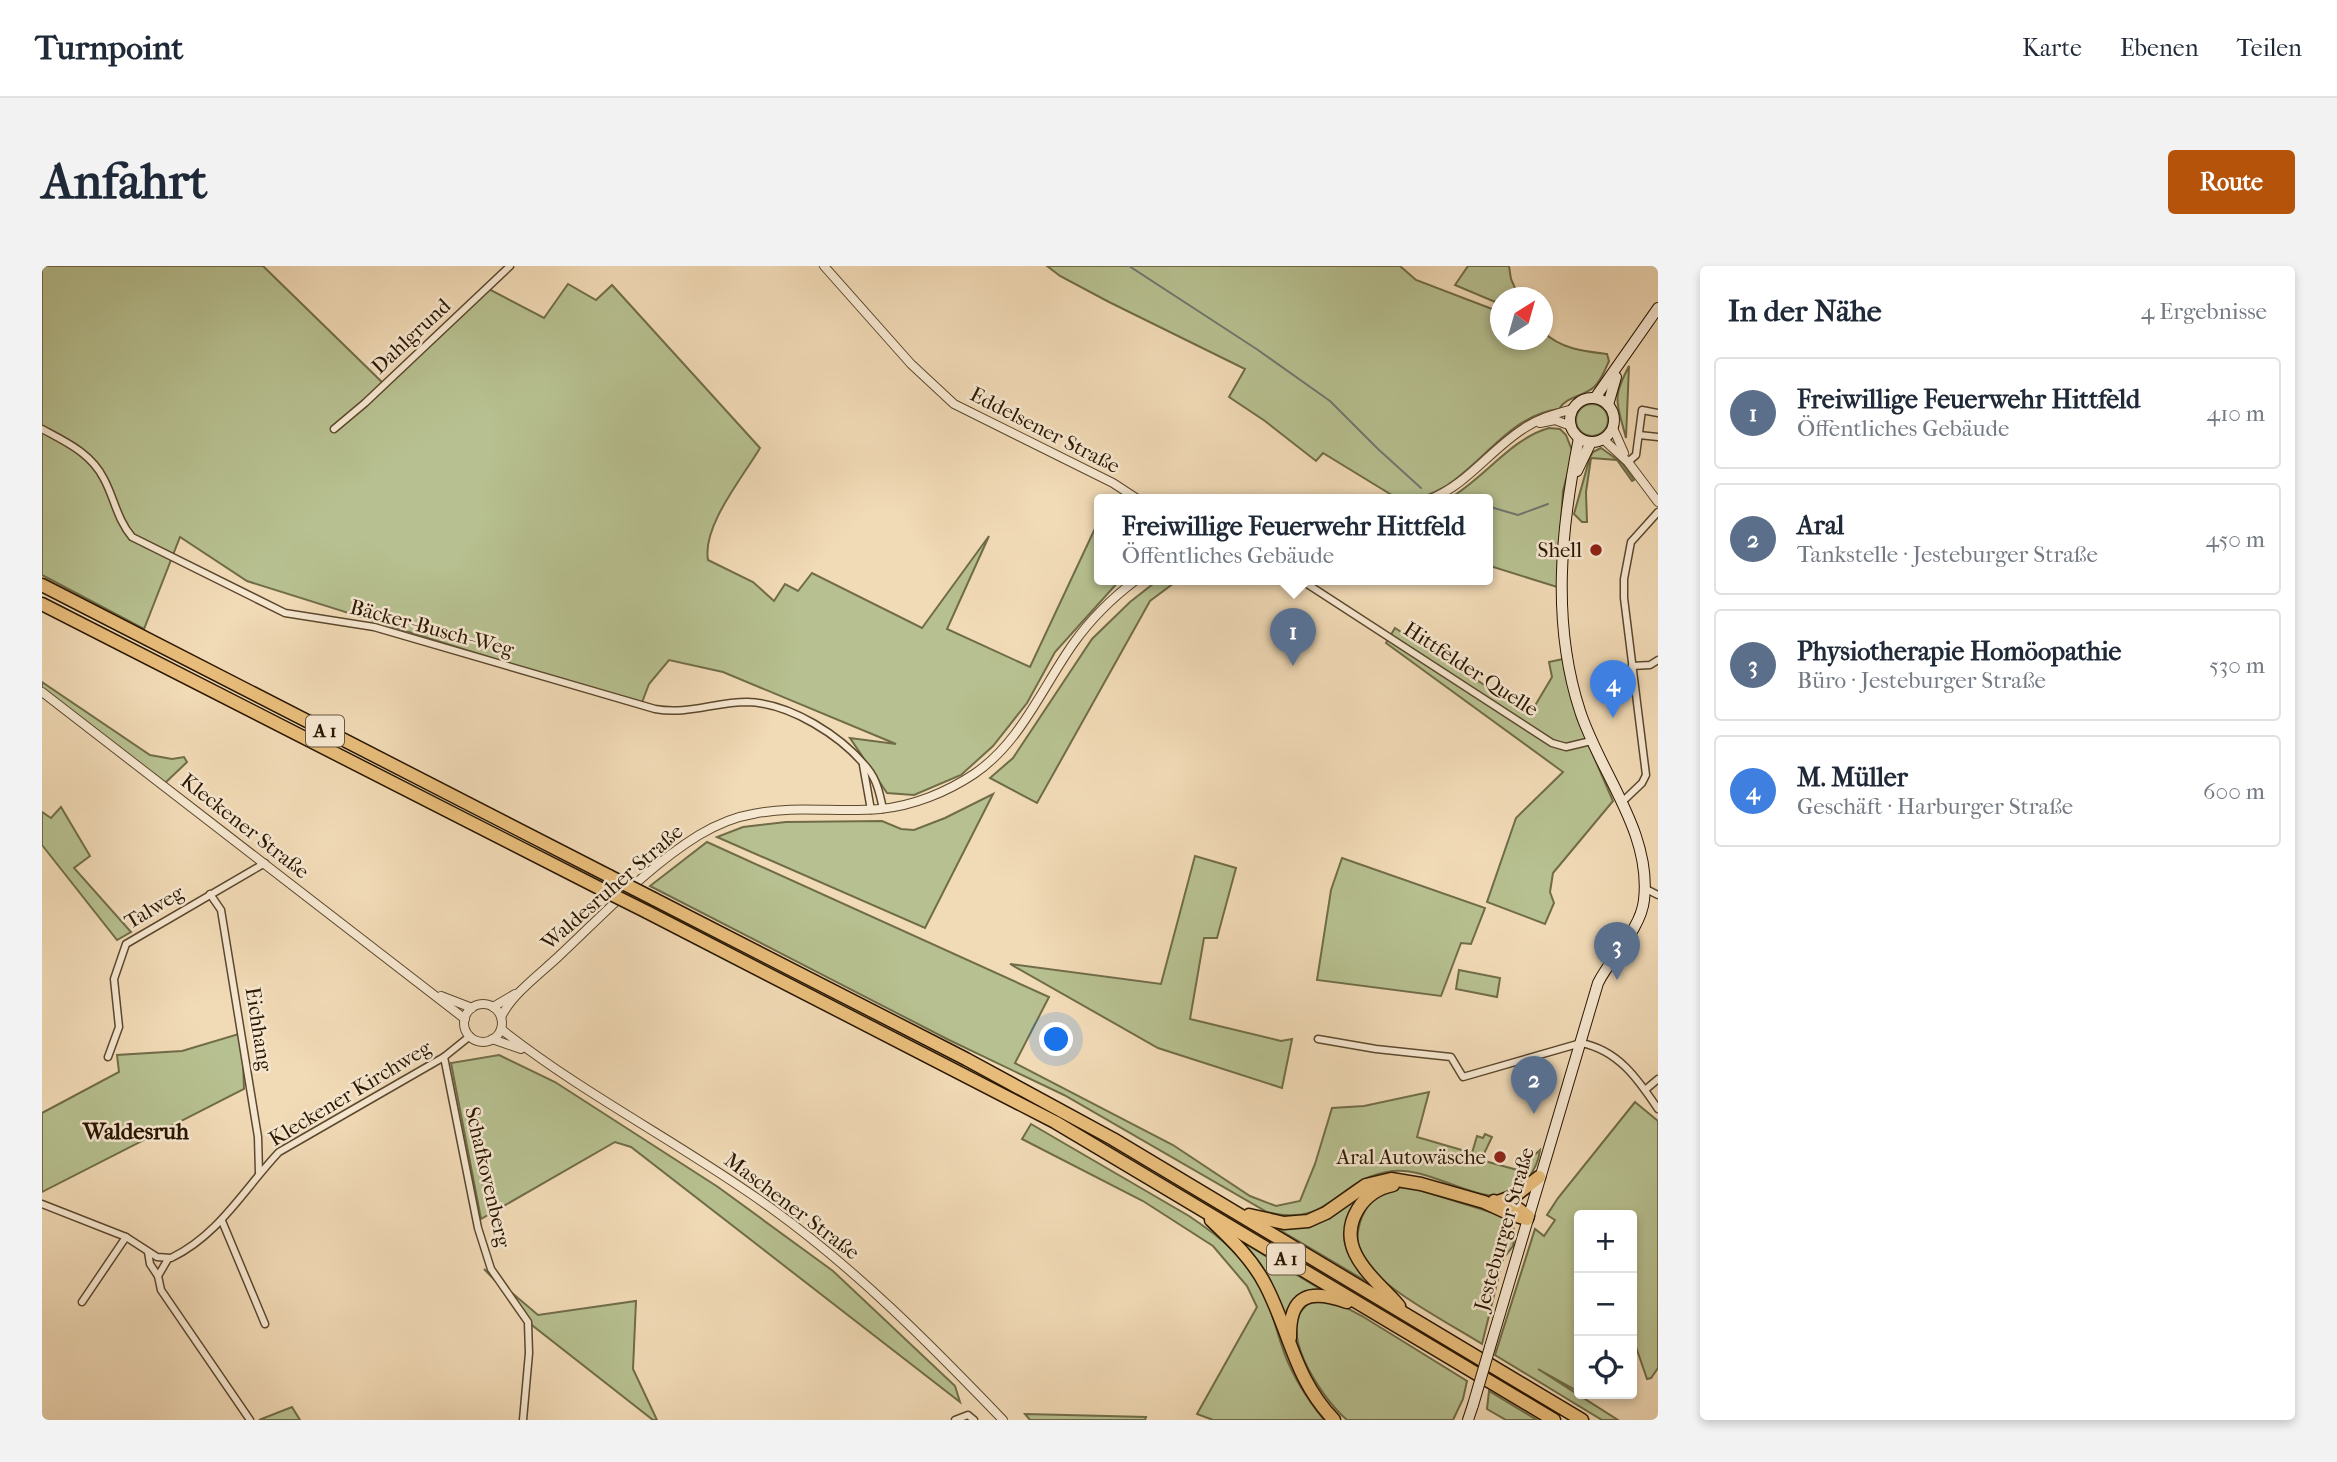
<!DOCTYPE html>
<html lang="de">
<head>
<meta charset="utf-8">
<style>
  :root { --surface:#fff; --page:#f2f2f3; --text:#1f2937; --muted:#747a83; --line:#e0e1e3; --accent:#b45309 }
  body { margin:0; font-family:"IM FELL French Canon",serif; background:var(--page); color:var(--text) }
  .controls { position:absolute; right:21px; bottom:21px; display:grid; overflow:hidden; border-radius:7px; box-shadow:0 4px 10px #0003 }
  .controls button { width:63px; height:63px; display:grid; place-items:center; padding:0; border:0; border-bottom:2px solid var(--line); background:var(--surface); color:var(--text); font:35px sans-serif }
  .compass { position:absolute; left:1448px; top:21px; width:63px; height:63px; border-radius:50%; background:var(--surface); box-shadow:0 4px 10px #0003; rotate:37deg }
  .you { position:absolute; left:1015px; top:774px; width:24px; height:24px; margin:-18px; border:5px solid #fff; border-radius:50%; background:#1a73e8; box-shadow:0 0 0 10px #1a73e833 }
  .badge { display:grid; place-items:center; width:46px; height:46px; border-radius:50%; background:var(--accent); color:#fff; font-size:23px; font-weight:700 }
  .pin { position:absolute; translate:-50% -58px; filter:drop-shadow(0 2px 4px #0008) }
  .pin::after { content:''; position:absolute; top:37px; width:24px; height:21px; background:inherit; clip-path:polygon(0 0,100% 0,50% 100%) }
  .popup { position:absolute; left:1052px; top:228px; width:399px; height:91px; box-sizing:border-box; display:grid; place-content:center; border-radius:7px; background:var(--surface); filter:drop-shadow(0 2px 5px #0005); font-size:23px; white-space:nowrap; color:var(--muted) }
  .popup b { font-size:26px; color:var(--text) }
  .popup::after { content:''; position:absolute; left:50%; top:100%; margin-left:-14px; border:14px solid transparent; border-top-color:var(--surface) }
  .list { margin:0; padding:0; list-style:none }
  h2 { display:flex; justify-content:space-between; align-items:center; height:91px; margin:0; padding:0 28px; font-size:30px }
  h2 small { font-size:23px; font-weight:400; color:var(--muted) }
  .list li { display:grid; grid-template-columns:46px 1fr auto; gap:21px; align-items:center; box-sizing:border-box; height:112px; margin:0 14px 14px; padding:0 14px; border:2px solid var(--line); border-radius:7px }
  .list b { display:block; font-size:26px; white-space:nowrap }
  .list p { margin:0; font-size:23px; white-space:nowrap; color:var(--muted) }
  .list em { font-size:23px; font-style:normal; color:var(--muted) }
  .icon { flex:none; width:38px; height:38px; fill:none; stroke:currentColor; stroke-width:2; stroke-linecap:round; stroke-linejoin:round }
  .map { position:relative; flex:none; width:1616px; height:1154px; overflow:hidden; border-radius:7px }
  header { display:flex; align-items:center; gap:42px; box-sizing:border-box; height:98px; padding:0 35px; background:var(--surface); border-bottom:2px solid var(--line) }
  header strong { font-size:33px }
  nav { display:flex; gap:38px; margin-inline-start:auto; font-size:24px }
  .intro { display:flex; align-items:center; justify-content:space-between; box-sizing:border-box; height:168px; padding:0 42px }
  h1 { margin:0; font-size:49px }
  .button { padding:18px 32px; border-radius:7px; background:var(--accent); color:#fff; font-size:24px; font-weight:700 }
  main { display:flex; gap:42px; padding:0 42px }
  aside { flex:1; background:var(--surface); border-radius:7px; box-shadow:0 4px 10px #0003 }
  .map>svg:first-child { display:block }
  .green { fill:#b7c090; stroke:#706c48; stroke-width:2 }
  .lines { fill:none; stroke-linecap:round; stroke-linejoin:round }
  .stream { stroke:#717770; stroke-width:2 }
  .minor-casing { stroke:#5c482e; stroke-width:9 }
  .tertiary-casing { stroke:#5c482e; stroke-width:10 }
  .secondary-casing { stroke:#2a1701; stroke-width:12 }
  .motorway-casing { stroke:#2a1701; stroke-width:15 }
  .minor { stroke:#f6e7d0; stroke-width:6 }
  .tertiary { stroke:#f6e7d0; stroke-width:8 }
  .secondary { stroke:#f6e7d0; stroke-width:10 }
  .motorway { stroke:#e8bd7b; stroke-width:12 }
  .secondary-bridge-casing { stroke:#2a1701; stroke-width:12; stroke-linecap:butt }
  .motorway-bridge-casing { stroke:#2a1701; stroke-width:15; stroke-linecap:butt }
  .secondary-bridge { stroke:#f6e7d0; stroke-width:10 }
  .motorway-bridge { stroke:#e8bd7b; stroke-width:12 }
  .poi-dot { fill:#8f2418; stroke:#f6e7d0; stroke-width:2.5 }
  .labels { text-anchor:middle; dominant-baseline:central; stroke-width:5; stroke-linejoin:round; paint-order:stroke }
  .shield { fill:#f6e7d0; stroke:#67553f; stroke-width:2 }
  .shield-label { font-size:19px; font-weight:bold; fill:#2a1701 }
  .street-label { font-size:21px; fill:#2a1701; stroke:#f6e7d0 }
  .poi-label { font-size:21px; fill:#2a1701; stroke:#f6e7d0; text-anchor:end }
  .neighbourhood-label { font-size:23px; font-weight:bold; fill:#2a1701; stroke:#f6e7d0 }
</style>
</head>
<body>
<header>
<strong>Turnpoint</strong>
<nav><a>Karte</a><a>Ebenen</a><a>Teilen</a></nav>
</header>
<div class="intro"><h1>Anfahrt</h1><a class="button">Route</a></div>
<main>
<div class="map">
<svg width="1616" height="1154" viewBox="0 0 1616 1154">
  <rect width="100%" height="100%" fill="#f1dab6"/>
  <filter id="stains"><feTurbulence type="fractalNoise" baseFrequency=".00286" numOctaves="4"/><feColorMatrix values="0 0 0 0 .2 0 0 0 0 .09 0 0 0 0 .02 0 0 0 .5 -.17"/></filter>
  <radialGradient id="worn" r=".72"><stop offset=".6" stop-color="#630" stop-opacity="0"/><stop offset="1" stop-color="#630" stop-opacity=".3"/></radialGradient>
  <g class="green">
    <path d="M0 0H221L343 119 445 22 502 52 526 18 554 34 570 19 718 182C701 211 660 260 666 294L711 316 732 335 743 318 756 325 770 307 880 362 947 270 905 363 988 401 1057 254V314H1078L1013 386 985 437 951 480 919 509 872 529 845 527 808 472 854 478 681 406 627 394 607 418 599 439 205 315 138 271 102 363 0 309Z"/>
    <path d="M1005 0H1358L1374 14 1458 46V74H1500L1501 66C1520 83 1540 85 1565 88L1567 95C1563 104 1559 115 1552 121 1541 131 1525 130 1517 143 1452 151 1426 234 1358 234L1281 187 1274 195 1223 155 1187 131 1203 103 1067 36 1018 10Z"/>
    <path d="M1426 0H1467L1469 13 1477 31 1458 32V38L1413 19Z"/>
    <path d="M1587 100 1584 172C1575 136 1569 134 1587 100Z"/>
    <circle cx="1550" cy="154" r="16"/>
    <path d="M1507 162 1518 163 1524 169 1531 187 1521 225 1515 321 1445 299V234H1405C1442 213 1468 173 1507 162Z"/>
    <path d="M1559 182 1580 197 1592 214 1590 215 1575 194 1549 192 1544 226 1545 256H1540L1532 248 1548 191 1551 186Z"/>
    <path d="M1116 314H1136L1108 335 995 537 948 512 971 492 1050 373 1088 336Z"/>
    <path d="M1353 362 1488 448 1510 411 1507 396 1521 393 1535 452 1571 535 1511 607 1508 626 1512 637 1503 658 1445 636 1474 552 1521 506 1344 377Z"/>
    <path d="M0 416 108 489 130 493 142 491 145 496 121 519 0 426Z"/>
    <path d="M951 528 883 662 675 571 701 561 744 556 840 555 859 563 872 564 903 552Z"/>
    <path d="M19 541 48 590 32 602 89 666 75 674 0 579V546L9 552Z"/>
    <path d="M665 576 1007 731 973 797 1131 879 1208 930 1234 940 1258 935 1273 898 1290 842 1322 840 1387 826 1375 871 1430 887 1435 870 1441 872 1443 868 1450 871 1439 894 1483 906 1489 892 1498 884C1496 902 1480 928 1460 930 1427 932 1384 901 1351 905 1294 911 1291 963 1225 946L1022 829 907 774 608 620Z"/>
    <path d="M1153 590 1194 602 1175 672H1162L1148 753 1239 775 1250 773 1240 822 1116 782 968 698 1119 718Z"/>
    <path d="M1300 592 1443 642 1429 678 1419 677 1399 730 1275 714 1289 624Z"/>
    <path d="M1417 704 1458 712 1455 731 1414 723Z"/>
    <path d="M200 767 202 823 0 926V847L77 806 75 789 140 785Z"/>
    <path d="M457 789 513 816 676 921 791 1005 913 1120 918 1136 589 881 573 876 439 953 409 797Z"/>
    <path d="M1593 836 1616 855V1102L1609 1112 1605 1113 1594 1081 1590 1086V949H1537V1126L1496 1103 1576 1154H1560L1453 1089 1493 963 1502 970 1513 954 1505 949 1516 932Z"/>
    <path d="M989 858 1147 950C1177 970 1206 993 1222 1027 1231 1047 1235 1068 1243 1089 1252 1113 1266 1134 1282 1154H1171L1155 1148 1215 1041 1205 1020 1171 980 1101 935 980 873Z"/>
    <path d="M1337 921 1306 963 1332 1020 1231 960 1296 942Z"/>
    <path d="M1356 921 1374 923 1458 949 1470 956 1473 969 1471 980 1461 993 1440 1078C1410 1059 1337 1021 1321 993 1313 980 1315 964 1320 951 1327 934 1339 926 1356 921Z"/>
    <path d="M1194 972 1278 1023 1277 1025 1268 1026 1245 1060Z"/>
    <path d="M442 1003 496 1049 594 1035 591 1103 615 1154H611L486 1056 467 1029Z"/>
    <path d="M1274 1034H1290L1320 1050 1425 1115 1421 1133 1411 1154H1305C1280 1133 1225 1053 1274 1034Z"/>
    <path d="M1447 1125 1495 1154H1464L1445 1143Z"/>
    <path d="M250 1141 258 1154H217Z"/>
    <path d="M983 1148 1104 1151 1103 1154H988Z"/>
  </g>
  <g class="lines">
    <g class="stream">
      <path d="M1087 0 1216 84 1288 135 1336 183 1379 222"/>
      <path d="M1445 240 1476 249 1506 238"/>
    </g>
    <defs>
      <g id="minor">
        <path d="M0 163C24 176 49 187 62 213 73 234 75 253 90 271L243 347 332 361 613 443C645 449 673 436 705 436 748 437 800 470 826 503 835 514 838 529 841 543"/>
        <path d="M292 163 323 137 468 0"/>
        <path d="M1597 169 1616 171"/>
        <path d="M1586 196 1594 189 1600 144 1616 147"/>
        <path d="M1259 314 1510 477 1524 481 1549 475"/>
        <path d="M1590 400 1608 399 1616 394"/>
        <path d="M821 499 829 544"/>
        <path d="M1579 537 1600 517 1604 509 1582 332V313L1589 276 1616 246"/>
        <path d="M1602 622 1616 629"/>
        <path d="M168 628 179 644 216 871 217 907"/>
        <path d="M1276 773 1334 783 1409 791 1421 811 1539 777C1576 784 1596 813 1616 843"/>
        <path d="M66 791 77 761 72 713 84 678 223 597"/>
        <path d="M402 791 436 962 449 1003 486 1056 487 1087 481 1154"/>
        <path d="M1603 824 1616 813"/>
        <path d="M0 938 84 971 115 991 129 992C177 969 202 923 237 886L402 791 428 770"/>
        <path d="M180 955 223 1058"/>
        <path d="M106 986 108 998 116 1010"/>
        <path d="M126 993 116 1010 119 1024 208 1154"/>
        <path d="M40 1036 84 971"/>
        <path d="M913 1154 926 1149 932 1154"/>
      </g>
      <g id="tertiary">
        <path d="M782 0 869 98 912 138 1071 217 1097 234"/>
        <path d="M1498 157 1513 154 1529 160"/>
        <path d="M1571 162 1582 187"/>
        <path d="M1561 173 1586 196 1616 236"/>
        <path d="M1386 234C1425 219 1447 185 1481 163 1497 152 1513 148 1531 143"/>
        <path d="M0 426 423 753"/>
        <path d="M399 730 430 742"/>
        <circle cx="441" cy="757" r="19"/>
        <path d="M451 741 473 728"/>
        <path d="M459 751C471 727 498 708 517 690 561 649 605 601 657 569 674 559 692 551 711 548 753 539 796 547 838 543 871 540 905 526 932 508 978 477 1000 422 1031 378 1048 354 1070 332 1094 314"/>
        <path d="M459 763C544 830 642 879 729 942 815 1004 888 1078 961 1154"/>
        <path d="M450 773 479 783"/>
      </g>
      <g id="secondary">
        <path d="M1553 132 1616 42"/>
        <circle cx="1550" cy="154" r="22"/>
        <path d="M1566 139 1574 111"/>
        <path d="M1535 205 1549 176"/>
        <path d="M1448 1081 1556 717C1569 691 1599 663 1602 634 1610 566 1558 507 1538 445 1509 356 1519 262 1537 172"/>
        <path d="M1426 1154 1431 1139"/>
      </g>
      <g id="motorway">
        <path d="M0 319 567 610"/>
        <path d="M0 338 559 623"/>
        <path d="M612 633 924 793 1071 873 1540 1154"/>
        <path d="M605 646 1013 856 1512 1154"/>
        <path d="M1351 919C1336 922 1324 930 1316 943 1291 984 1334 1013 1357 1040"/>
        <path d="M1452 935 1471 939 1486 950"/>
        <path d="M1458 935 1474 929 1497 911"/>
        <path d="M1207 949 1242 957 1266 955 1284 947 1324 919 1349 913 1379 918 1442 936 1468 948 1485 953"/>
        <path d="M1169 954C1190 974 1211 994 1224 1020 1249 1069 1252 1112 1292 1154"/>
        <path d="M1248 1072C1247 1028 1268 1023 1305 1036"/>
      </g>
    </defs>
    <use href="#minor" class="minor-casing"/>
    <use href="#tertiary" class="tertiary-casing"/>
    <use href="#secondary" class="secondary-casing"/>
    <use href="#motorway" class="motorway-casing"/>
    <use href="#minor" class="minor"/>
    <use href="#tertiary" class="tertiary"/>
    <use href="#secondary" class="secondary"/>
    <use href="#motorway" class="motorway"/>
    <defs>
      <path id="secondary-bridge" d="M1431 1139 1448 1081"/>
      <g id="motorway-bridge">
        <path d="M567 610 612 633"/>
        <path d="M559 623 605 646"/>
      </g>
    </defs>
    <use href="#secondary-bridge" class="secondary-bridge-casing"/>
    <use href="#motorway-bridge" class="motorway-bridge-casing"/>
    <use href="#secondary-bridge" class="secondary-bridge"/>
    <use href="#motorway-bridge" class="motorway-bridge"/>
  </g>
  <g class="poi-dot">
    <circle cx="1554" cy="284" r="7"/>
    <circle cx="1458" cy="891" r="7"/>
  </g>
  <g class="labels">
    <g class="shield">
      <rect x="264" y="449.5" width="38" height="31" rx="5"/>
      <rect x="1225" y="977.5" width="38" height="31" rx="5"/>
    </g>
    <g class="shield-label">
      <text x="283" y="465">A 1</text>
      <text x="1244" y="993">A 1</text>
    </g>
    <g class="street-label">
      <text transform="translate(369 70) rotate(-43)">Dahlgrund</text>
      <text transform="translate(1003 164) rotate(27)">Eddelsener Straße</text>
      <text transform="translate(390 362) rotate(15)">Bäcker-Busch-Weg</text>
      <text transform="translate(1429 403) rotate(33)">Hittfelder Quelle</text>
      <text transform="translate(203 560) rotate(38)">Kleckener Straße</text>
      <text transform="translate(570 621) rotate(-41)">Waldesruher Straße</text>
      <text transform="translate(112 641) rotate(-31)">Talweg</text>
      <text transform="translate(217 763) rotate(81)">Eichhang</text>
      <text transform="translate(308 827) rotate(-31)">Kleckener Kirchweg</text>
      <text transform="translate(446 911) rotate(77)">Schafkovenberg</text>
      <text transform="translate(750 940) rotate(37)">Maschener Straße</text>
      <text transform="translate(1462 963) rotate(-74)">Jesteburger Straße</text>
    </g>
    <g class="poi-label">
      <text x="1540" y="284">Shell</text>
      <text x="1444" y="891">Aral Autowäsche</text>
    </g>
    <g class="neighbourhood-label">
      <text x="94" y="865">Waldesruh</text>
    </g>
  </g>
  <rect width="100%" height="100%" filter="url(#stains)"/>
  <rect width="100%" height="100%" fill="url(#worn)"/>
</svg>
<div class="controls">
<button>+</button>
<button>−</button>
<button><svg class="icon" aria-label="locate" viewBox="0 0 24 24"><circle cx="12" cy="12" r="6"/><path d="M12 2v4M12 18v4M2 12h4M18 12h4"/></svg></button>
</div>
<svg class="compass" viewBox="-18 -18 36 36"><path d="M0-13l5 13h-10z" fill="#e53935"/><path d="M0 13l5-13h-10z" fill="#747a83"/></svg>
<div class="you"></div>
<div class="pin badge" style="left:1251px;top:400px;background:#5c6f8a">1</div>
<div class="popup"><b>Freiwillige Feuerwehr Hittfeld</b>Öffentliches Gebäude</div>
<div class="pin badge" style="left:1492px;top:848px;background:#5c6f8a">2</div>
<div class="pin badge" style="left:1575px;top:714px;background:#5c6f8a">3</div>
<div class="pin badge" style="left:1571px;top:452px;background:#3f7fe0">4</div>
</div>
<aside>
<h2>In der Nähe<small>4 Ergebnisse</small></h2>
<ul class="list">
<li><span class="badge" style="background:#5c6f8a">1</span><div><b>Freiwillige Feuerwehr Hittfeld</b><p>Öffentliches Gebäude</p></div><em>410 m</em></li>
<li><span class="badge" style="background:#5c6f8a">2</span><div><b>Aral</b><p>Tankstelle · Jesteburger Straße</p></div><em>450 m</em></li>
<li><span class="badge" style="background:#5c6f8a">3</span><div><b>Physiotherapie Homöopathie</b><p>Büro · Jesteburger Straße</p></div><em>530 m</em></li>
<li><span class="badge" style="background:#3f7fe0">4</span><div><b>M. Müller</b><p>Geschäft · Harburger Straße</p></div><em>600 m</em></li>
</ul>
</aside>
</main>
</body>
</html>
